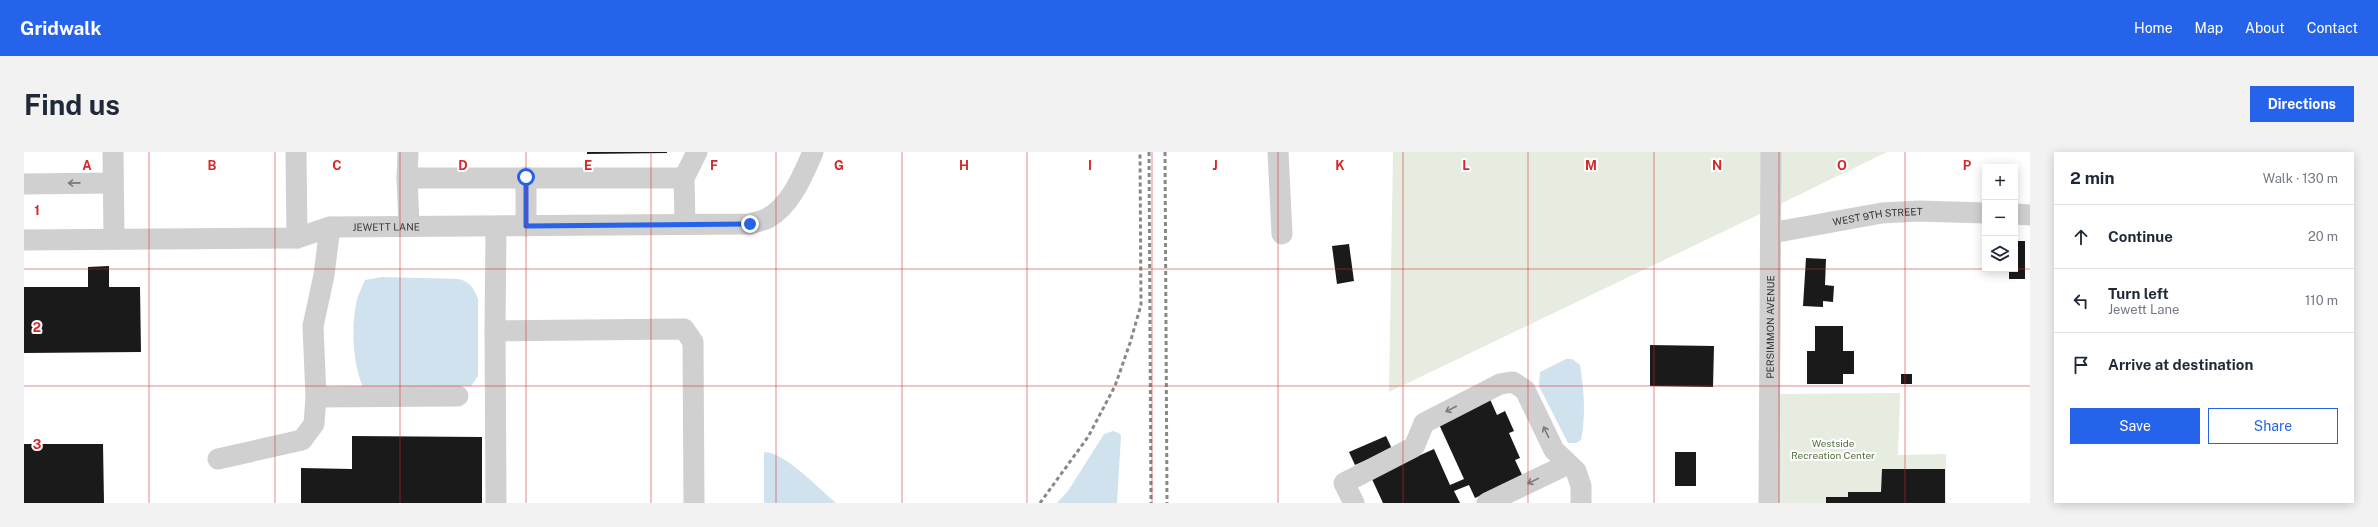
<!DOCTYPE html>
<html lang="en">
<head>
<meta charset="utf-8">
<style>
  :root { --surface:#fff; --page:#f2f2f3; --text:#1f2937; --muted:#747a83; --line:#e0e1e3; --accent:#2563eb }
  body { margin:0; font-family:"Public Sans",sans-serif; background:var(--page); color:var(--text) }
  .controls { position:absolute; right:12px; top:12px; display:grid; overflow:hidden; border-radius:0px; box-shadow:0 2px 10px #0003 }
  .controls button { width:36px; height:36px; display:grid; place-items:center; padding:0; border:0; border-bottom:1px solid var(--line); background:var(--surface); color:var(--text); font:20px sans-serif }
  .stop { position:absolute; width:12px; height:12px; margin:-9px; border:3px solid #2563eb; border-radius:50%; background:#fff }
  .stop.end { background:#2563eb; border-color:#fff; box-shadow:0 1px 4px #0008 }
  .list { margin:0; padding:0; list-style:none }
  h2 { display:flex; justify-content:space-between; align-items:center; height:52px; margin:0; padding:0 16px; font-size:17px }
  h2 small { font-size:13px; font-weight:400; color:var(--muted) }
  .list li { display:grid; grid-template-columns:26px 1fr auto; gap:12px; align-items:center; box-sizing:border-box; height:64px; padding:0 16px; border-top:1px solid var(--line) }
  .list b { display:block; font-size:15px; white-space:nowrap }
  .list p { margin:0; font-size:13px; white-space:nowrap; color:var(--muted) }
  .list em { font-size:13px; font-style:normal; color:var(--muted) }
  .actions { display:flex; gap:8px; padding:12px 16px }
  .actions a { flex:1; padding:9px 0; border:1px solid var(--accent); border-radius:0px; text-align:center; font-size:14px; color:var(--accent) }
  .actions .main { background:var(--accent); color:#fff }
  .icon { flex:none; width:22px; height:22px; fill:none; stroke:currentColor; stroke-width:2; stroke-linecap:round; stroke-linejoin:round }
  .map { position:relative; flex:none; width:2006px; height:351px; overflow:hidden; border-radius:0px }
  header { display:flex; align-items:center; gap:24px; box-sizing:border-box; height:56px; padding:0 20px; background:var(--accent); color:#fff }
  header strong { font-size:19px }
  nav { display:flex; gap:22px; margin-inline-start:auto; font-size:14px }
  .intro { display:flex; align-items:center; justify-content:space-between; box-sizing:border-box; height:96px; padding:0 24px }
  h1 { margin:0; font-size:28px }
  .button { padding:10px 18px; border-radius:0px; background:var(--accent); color:#fff; font-size:14px; font-weight:700 }
  main { display:flex; gap:24px; padding:0 24px }
  aside { flex:1; background:var(--surface); border-radius:0px; box-shadow:0 2px 10px #0003 }
  .map>svg:first-child { display:block }
  .green { fill:#e6ecdf }
  .water { fill:#cfe2ee }
  .building { fill:#1a1a1a }
  .lines { fill:none; stroke-linecap:round; stroke-linejoin:round }
  .minor { stroke:#d0d0d0; stroke-width:21 }
  .rail { stroke:#888; stroke-width:3; stroke-dasharray:4 3; stroke-linecap:butt }
  .oneway { stroke:#7a7a7a }
  .route { stroke:#2563eb; stroke-width:5 }
  .grid { fill:none; stroke:#d62828; stroke-width:1; stroke-opacity:0.55 }
  .labels { text-anchor:middle; dominant-baseline:central; stroke-width:4; stroke-linejoin:round; paint-order:stroke }
  .street-label { font-size:10px; fill:#333; stroke:#fff }
  .park-label { font-size:10px; fill:#56703f; stroke:#fff }
  .grid-label { font-size:13px; text-anchor:middle; font-weight:bold; fill:#d62828; stroke:#fff; stroke-width:4; stroke-linejoin:round; paint-order:stroke }
</style>
</head>
<body>
<header>
<strong>Gridwalk</strong>
<nav><a>Home</a><a>Map</a><a>About</a><a>Contact</a></nav>
</header>
<div class="intro"><h1>Find us</h1><a class="button">Directions</a></div>
<main>
<div class="map">
<svg width="2006" height="351" viewBox="0 0 2006 351">
  <rect width="100%" height="100%" fill="#fff"/>
  <g class="green">
    <path d="M1369 0H1740V60L1365 240Z"/>
    <path d="M1755 0H1863L1754 53Z"/>
    <path d="M1876 241 1874 303 1922 302V351H1753L1755 242Z"/>
  </g>
  <g class="water">
    <path d="M358 125 435 127C446 130 450 136 454 147V224L447 234 339 236C329 210 327 180 332 152 333 144 338 136 341 128Z"/>
    <path d="M1542 207H1548L1556 213C1560 238 1562 263 1557 288L1552 291H1544L1515 234 1516 220Z"/>
    <path d="M1089 279 1095 281 1097 284 1093 351H1033L1044 339 1080 282Z"/>
    <path d="M740 300C761 300 795 337 812 351H740Z"/>
  </g>
  <g class="building">
    <path d="M563 0H643V1L563 2Z"/>
    <path d="M1991 89H2001V127H1985V117H1991Z"/>
    <path d="M1325 92 1330 129 1313 132 1308 94Z"/>
    <path d="M1782 106 1802 107 1801 133 1810 134 1809 150 1799 149V155L1779 154Z"/>
    <path d="M85 114V135H116L117 200 0 201V135H64V115Z"/>
    <path d="M1791 174H1819V199H1830V222H1819V232H1783V199H1791Z"/>
    <path d="M1626 193 1690 194 1689 235 1626 234Z"/>
    <rect x="1877" y="222" width="11" height="10"/>
    <path d="M1465 245 1473 263 1481 259 1490 279 1485 281 1496 306 1491 308 1499 325 1451 346 1445 333 1430 339 1436 351H1359L1347 325 1410 297 1426 333 1440 327 1413 268Z"/>
    <path d="M328 284 458 285V351H277V316L328 317Z"/>
    <path d="M1362 284 1368 297 1331 313 1325 300Z"/>
    <path d="M0 292H79L80 351H0Z"/>
    <rect x="1651" y="300" width="21" height="34"/>
    <path d="M1858 317H1921V351H1802V345H1824V340H1857Z"/>
  </g>
  <g class="lines">
    <g class="minor">
      <path d="M89 0 90 87"/>
      <path d="M272 0 273 86"/>
      <path d="M1254 0 1258 82"/>
      <path d="M383 26 384 0"/>
      <path d="M0 32 89 31"/>
      <path d="M1991 62 2006 63"/>
      <path d="M661 71 660 26 673 0"/>
      <path d="M385 74 383 26H660"/>
      <path d="M502 74V25"/>
      <path d="M472 75 471 179 660 177 669 190 670 351"/>
      <path id="s1" d="M1747 81 1858 61 1895 59 1961 61"/>
      <path id="s2" d="M0 88 273 86 306 75 726 72C731 70 739 69 744 66 767 53 779 23 789 0"/>
      <path d="M471 179 472 351"/>
      <path d="M292 245 434 244"/>
      <path d="M194 307 278 288 290 272 292 245 289 174 300 123 306 75"/>
      <path d="M1330 351 1320 331 1388 296 1391 293 1400 271 1476 232 1489 230 1501 238 1530 298 1552 319 1557 334V351"/>
      <path d="M1463 351 1544 312"/>
      <path id="s3" d="M1745 351 1747 0"/>
    </g>
    <g class="rail">
      <path d="M1125 0 1127 351"/>
      <path d="M1141 0 1143 351"/>
      <path d="M1016 351 1064 285 1091 234 1106 191 1117 153 1116 0"/>
    </g>
  </g>
  <defs><path id="oneway-shaft" d="M-6 0H5M1.5-3L5.5 0L1.5 3" fill="none" stroke-width="1.6" stroke-linecap="round" stroke-linejoin="round"/></defs>
  <g class="oneway">
    <use href="#oneway-shaft" transform="translate(50 31) rotate(179)"/>
    <use href="#oneway-shaft" transform="translate(1427 257) rotate(153)"/>
    <use href="#oneway-shaft" transform="translate(1522 280) rotate(-116)"/>
    <use href="#oneway-shaft" transform="translate(1509 329) rotate(154)"/>
  </g>
  <g class="lines">
    <path class="route" d="M502 25V74L726 72"/>
  </g>
  <path class="grid" d="M125 0V351M251 0V351M376 0V351M502 0V351M627 0V351M752 0V351M878 0V351M1003 0V351M1128 0V351M1254 0V351M1379 0V351M1504 0V351M1630 0V351M1755 0V351M1881 0V351M0 117H1961M1961 117H1991M1991 117H2006M0 234H2006"/>
  <g class="labels">
    <g class="street-label">
      <text stroke="none"><textPath href="#s1" startOffset="108">WEST 9TH STREET</textPath></text>
      <text stroke="none"><textPath href="#s2" startOffset="364">JEWETT LANE</textPath></text>
      <text stroke="none"><textPath href="#s3" startOffset="176">PERSIMMON AVENUE</textPath></text>
    </g>
    <g class="park-label">
      <text x="1809" y="291">Westside<tspan x="1809" dy="12">Recreation Center</tspan></text>
    </g>
  </g>
  <g class="grid-label">
    <text x="63" y="18">A</text>
    <text x="188" y="18">B</text>
    <text x="313" y="18">C</text>
    <text x="439" y="18">D</text>
    <text x="564" y="18">E</text>
    <text x="690" y="18">F</text>
    <text x="815" y="18">G</text>
    <text x="940" y="18">H</text>
    <text x="1066" y="18">I</text>
    <text x="1191" y="18">J</text>
    <text x="1316" y="18">K</text>
    <text x="1442" y="18">L</text>
    <text x="1567" y="18">M</text>
    <text x="1693" y="18">N</text>
    <text x="1818" y="18">O</text>
    <text x="1943" y="18">P</text>
    <text x="13" y="63">1</text>
    <text x="13" y="180">2</text>
    <text x="13" y="297">3</text>
  </g>
</svg>
<div class="controls">
<button>+</button>
<button>−</button>
<button><svg class="icon" aria-label="layers" viewBox="0 0 24 24"><path d="M12 4l9 5-9 5-9-5zM3 14l9 5 9-5"/></svg></button>
</div>
<div class="stop" style="left:502px;top:25px"></div>
<div class="stop end" style="left:726px;top:72px"></div>
</div>
<aside>
<h2>2 min<small>Walk · 130 m</small></h2>
<ul class="list">
<li><svg class="icon" aria-label="ahead" viewBox="0 0 24 24"><path d="M12 20V5M6 11l6-6 6 6"/></svg><div><b>Continue</b></div><em>20 m</em></li>
<li><svg class="icon" aria-label="left" viewBox="0 0 24 24"><path d="M17 20v-9H6M10 6l-5 5 5 5"/></svg><div><b>Turn left</b><p>Jewett Lane</p></div><em>110 m</em></li>
<li><svg class="icon" aria-label="arrive" viewBox="0 0 24 24"><path d="M6 21V4h12l-3 4 3 4H6"/></svg><div><b>Arrive at destination</b></div></li>
</ul>
<div class="actions"><a class="main">Save</a><a>Share</a></div>
</aside>
</main>
</body>
</html>
